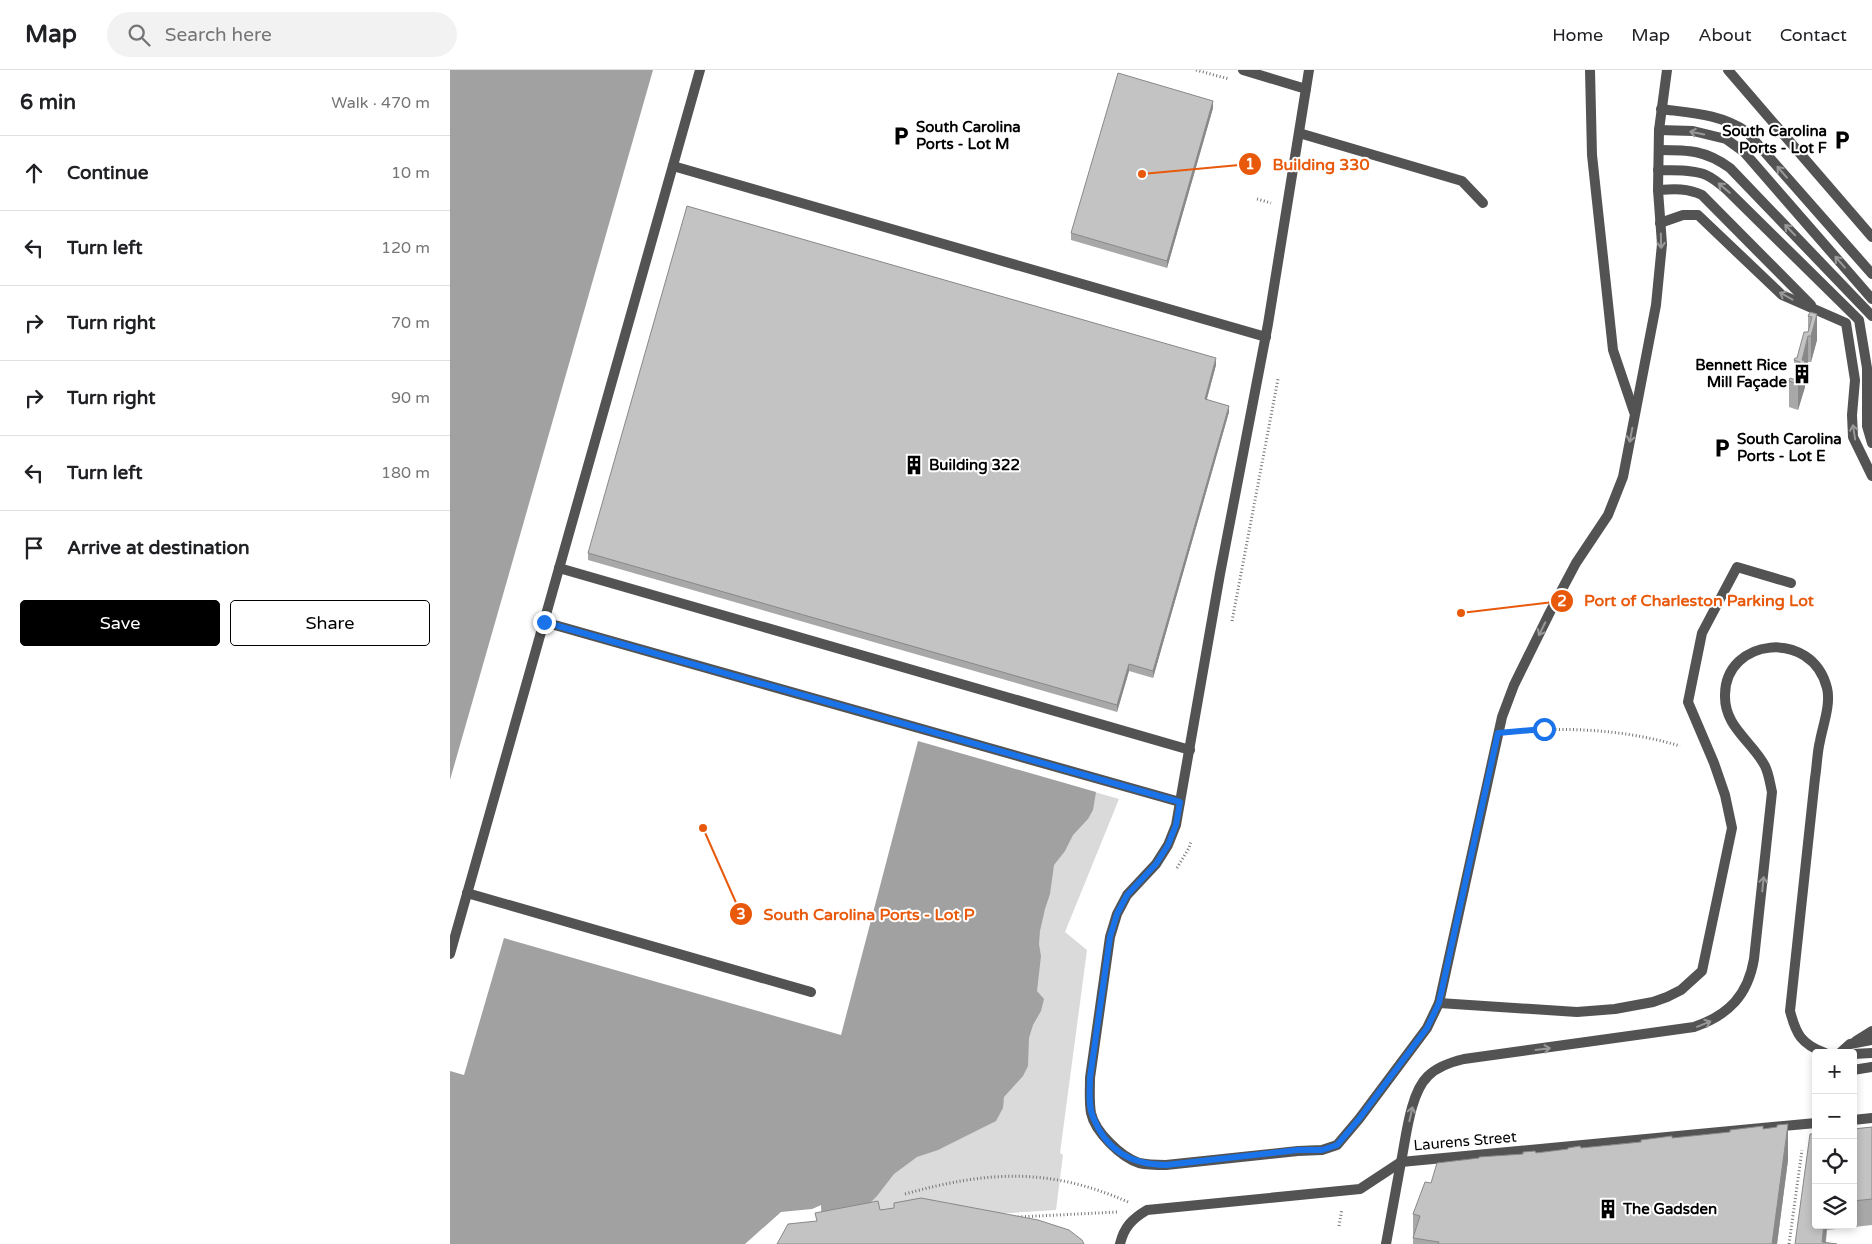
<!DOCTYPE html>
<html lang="en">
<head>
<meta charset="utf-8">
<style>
  :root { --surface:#fff; --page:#f2f2f2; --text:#202124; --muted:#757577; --line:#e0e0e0; --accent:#000 }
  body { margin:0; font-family:"Varela Round",sans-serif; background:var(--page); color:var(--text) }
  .controls { position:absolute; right:15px; bottom:15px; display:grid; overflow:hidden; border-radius:5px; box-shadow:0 2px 8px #0003 }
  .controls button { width:45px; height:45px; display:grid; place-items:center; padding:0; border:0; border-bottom:1px solid var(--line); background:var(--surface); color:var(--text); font:25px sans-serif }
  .stop { position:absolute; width:15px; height:15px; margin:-11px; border:4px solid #1a73e8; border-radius:50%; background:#fff }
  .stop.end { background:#1a73e8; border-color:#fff; box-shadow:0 1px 5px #0008 }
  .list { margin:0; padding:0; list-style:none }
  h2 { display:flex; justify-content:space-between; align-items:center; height:65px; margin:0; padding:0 20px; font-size:21px }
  h2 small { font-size:16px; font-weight:400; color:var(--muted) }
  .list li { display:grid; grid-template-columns:32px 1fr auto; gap:15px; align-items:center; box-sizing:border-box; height:75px; padding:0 20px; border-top:1px solid var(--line) }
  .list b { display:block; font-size:19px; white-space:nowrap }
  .list em { font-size:16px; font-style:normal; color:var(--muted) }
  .actions { display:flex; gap:10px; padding:15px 20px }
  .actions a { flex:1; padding:11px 0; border:1px solid var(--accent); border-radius:5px; text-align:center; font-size:18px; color:var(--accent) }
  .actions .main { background:var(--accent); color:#fff }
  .icon { flex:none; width:28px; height:28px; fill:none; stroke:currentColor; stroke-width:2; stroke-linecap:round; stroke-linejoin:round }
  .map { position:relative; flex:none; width:1422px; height:1174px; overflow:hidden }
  header { display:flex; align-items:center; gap:30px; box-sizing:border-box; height:70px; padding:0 25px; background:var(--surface); border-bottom:1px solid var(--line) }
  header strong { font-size:24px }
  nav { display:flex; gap:28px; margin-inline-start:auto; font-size:18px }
  .search { width:350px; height:45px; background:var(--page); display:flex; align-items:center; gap:12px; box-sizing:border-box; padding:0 18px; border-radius:28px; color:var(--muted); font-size:19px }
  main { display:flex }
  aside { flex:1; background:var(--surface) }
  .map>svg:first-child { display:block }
  .green { fill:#dadada }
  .water { fill:#a1a1a1 }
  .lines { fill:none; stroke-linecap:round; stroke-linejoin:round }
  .path { stroke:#757575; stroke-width:3; stroke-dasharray:1 2.5; stroke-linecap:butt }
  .service { stroke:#535353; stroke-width:10 }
  .minor { stroke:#535353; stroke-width:10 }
  .wall { fill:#a8a8a8 }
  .shaded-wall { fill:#888 }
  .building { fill:#c3c3c3; stroke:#888 }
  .oneway { stroke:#989898 }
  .route { stroke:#1a73e8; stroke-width:6 }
  .labels { text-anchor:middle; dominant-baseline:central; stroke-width:4; stroke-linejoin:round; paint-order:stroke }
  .poi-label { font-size:15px; font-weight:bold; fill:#000; stroke:#fff; text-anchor:start }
  .street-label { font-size:15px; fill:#000; stroke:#fff }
  .leader { fill:none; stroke:#e8590c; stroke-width:2 }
  .callout-dot { fill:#e8590c; stroke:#fff; stroke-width:2 }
  .mark-label { font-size:15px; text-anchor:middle; font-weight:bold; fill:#fff }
  .callout-label { font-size:16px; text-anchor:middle; font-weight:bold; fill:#e8590c; stroke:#fff; stroke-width:4; stroke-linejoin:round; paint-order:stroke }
</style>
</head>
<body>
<header>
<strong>Map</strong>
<div class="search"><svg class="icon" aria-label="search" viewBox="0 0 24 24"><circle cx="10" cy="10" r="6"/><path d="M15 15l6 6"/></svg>Search here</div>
<nav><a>Home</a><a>Map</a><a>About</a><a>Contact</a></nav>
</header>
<main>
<aside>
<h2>6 min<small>Walk · 470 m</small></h2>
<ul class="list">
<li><svg class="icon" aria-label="ahead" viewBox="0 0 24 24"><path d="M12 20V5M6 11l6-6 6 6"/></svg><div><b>Continue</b></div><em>10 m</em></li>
<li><svg class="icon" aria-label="left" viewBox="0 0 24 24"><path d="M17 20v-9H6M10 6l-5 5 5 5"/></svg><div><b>Turn left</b></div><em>120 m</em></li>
<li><svg class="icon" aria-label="right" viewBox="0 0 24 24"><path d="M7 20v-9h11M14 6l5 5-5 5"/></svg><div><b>Turn right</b></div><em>70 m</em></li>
<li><svg class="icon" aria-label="right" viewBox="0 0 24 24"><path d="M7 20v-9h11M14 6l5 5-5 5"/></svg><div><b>Turn right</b></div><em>90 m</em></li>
<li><svg class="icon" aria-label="left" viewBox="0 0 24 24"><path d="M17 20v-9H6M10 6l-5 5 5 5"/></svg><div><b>Turn left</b></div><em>180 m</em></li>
<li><svg class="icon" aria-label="arrive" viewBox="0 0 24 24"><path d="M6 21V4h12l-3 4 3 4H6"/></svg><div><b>Arrive at destination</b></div></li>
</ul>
<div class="actions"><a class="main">Save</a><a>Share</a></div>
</aside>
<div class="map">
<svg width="1422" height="1174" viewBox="0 0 1422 1174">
  <rect width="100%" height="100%" fill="#fff"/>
  <path class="green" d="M603 710 669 729 615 862 637 880 610 1083 613 1085 606 1140 511 1146 372 1151 371 1135 362 1139Z"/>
  <g class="water">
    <path d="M0 0H203L0 710Z"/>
    <path d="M468 671 646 722 643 740 638 749 623 765 615 781 604 795 600 824 595 839 590 861 589 874 591 886 587 921 594 929 591 941 583 955 579 968 578 996 573 1006 554 1027 553 1038 546 1051 488 1080 467 1087 444 1104 427 1126 418 1135 372 1151 371 1135 362 1139 331 1142 295 1174H0V1001L14 1005 54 868 391 965Z"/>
  </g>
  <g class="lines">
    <g class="path">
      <path d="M746 0 779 9"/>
      <path d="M807 129 821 133"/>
      <path d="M782 551 828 309"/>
      <path d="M1067 661C1122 657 1177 660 1230 676"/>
      <path d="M727 798 739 778 741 771"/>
      <path d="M455 1124C537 1101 599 1097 678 1132"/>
      <path d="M568 1147 667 1142"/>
      <path d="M889 1156 892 1139"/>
      <path d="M1339 1174 1352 1080"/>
    </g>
    <g class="service">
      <path d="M793 0 856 19"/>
      <path d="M859 0 818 254 770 504 726 755 718 775 706 794 677 825 667 844 660 867 640 1008C640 1020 639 1032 641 1043 645 1062 671 1087 689 1093 698 1095 707 1095 716 1095L848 1081 872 1080 887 1075 909 1049 977 958 989 933 1052 647 1064 615 1100 542 1126 493 1158 445 1173 407 1206 235 1212 174 1208 120 1209 60 1217 0"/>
      <path d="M1140 0 1142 85 1163 280 1184 342"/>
      <path d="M1278 0 1422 167"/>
      <path d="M1211 39C1241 43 1271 44 1297 62L1422 204"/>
      <path d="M1209 60 1243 61 1276 69 1294 82 1422 229"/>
      <path d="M849 63 1012 111 1033 133"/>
      <path d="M1209 80C1239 80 1255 80 1280 98L1422 246"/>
      <path d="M223 96 816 267"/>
      <path d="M1208 100C1223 101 1243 99 1256 105 1263 108 1270 114 1276 119L1409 250 1417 298V356L1422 373"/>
      <path d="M1208 120C1224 119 1237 118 1252 125L1361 235"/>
      <path d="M1210 153 1233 145H1248L1332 225 1396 253 1405 310 1402 345 1403 367 1422 406"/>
      <path d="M109 498 740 680"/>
      <path d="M94 552 730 732"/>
      <path d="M17 823 361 922"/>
      <path d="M0 884 250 0"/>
      <path d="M989 933 1127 942 1165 939 1203 932 1217 927 1231 920 1252 901 1282 758 1275 725 1264 693 1238 632 1252 563 1287 497 1341 513"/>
      <path d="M1406 971 1422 961"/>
      <path d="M1390 983 1400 974 1422 970"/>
      <path d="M1403 984 1422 983"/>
      <path d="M1403 1000 1422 997"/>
      <path d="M951 1092C956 1068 960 1023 978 1006 988 996 1001 992 1014 989L1244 957C1279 945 1298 925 1304 889L1322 722C1320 714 1319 704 1315 696 1302 671 1274 657 1275 625 1275 568 1362 558 1377 618 1381 634 1373 655 1370 671 1367 683 1367 696 1365 708L1340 941C1346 964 1351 974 1375 983"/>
    </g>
    <g class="minor">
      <path d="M1403 1050 1422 1048"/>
      <path d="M670 1174C674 1157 682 1149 697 1140L910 1119 951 1092 1366 1053"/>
      <path d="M936 1174 951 1092"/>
    </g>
  </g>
  <g class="wall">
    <path d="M763 38 717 198 621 170V163Z"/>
    <path d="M1367 244V270L1361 292H1358L1355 306V317L1348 340 1339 337V311L1344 309V290L1347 288 1358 262V246Z"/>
    <path d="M766 295 757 329 779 342 703 608 679 601 667 642 138 490V483Z"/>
    <path d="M1422 1057V1155L1377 1160 1376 1172 1345 1174 1366 1155H1403V1059Z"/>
    <path d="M1313 1059 1338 1090 1327 1174H963V1144L981 1113 1073 1084Z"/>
  </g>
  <g class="shaded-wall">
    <path d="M763 31V38L717 198V191Z"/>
    <path d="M1367 244V270L1361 292V266Z"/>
    <path d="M1358 266V292L1355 306V317L1348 340V314L1352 290Z"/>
    <path d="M766 288V295L755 335V329Z"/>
    <path d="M779 336V342L703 608V601Z"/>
    <path d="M679 594V601L667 642V635Z"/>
    <path d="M1338 1054V1090L1327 1174H1322Z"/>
    <path d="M1374 1155H1377L1375 1174 1372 1172Z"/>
  </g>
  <g class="building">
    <path d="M668 3 763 31 717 191 621 163Z"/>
    <path d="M237 136 766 288 755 329 779 336 703 601 679 594 667 635 138 483Z"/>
    <path d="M1360 242 1367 244 1361 266H1358L1352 290 1355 291 1348 314 1339 311 1340 308 1346 310 1350 292 1344 290 1345 288H1347L1354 262H1358L1362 247 1358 246Z"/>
    <path d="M1338 1054 1322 1174H988L989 1172 963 1168 970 1146 963 1144 975 1112 981 1113 987 1093 1029 1088V1087L1073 1084V1082L1085 1081 1086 1083 1118 1079V1078L1130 1076 1131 1078 1191 1072V1070L1222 1066V1068L1280 1062V1060L1313 1056V1059L1327 1057V1055Z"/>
    <path d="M1422 1057V1129L1403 1131V1059Z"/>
    <path d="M1360 1064H1366V1155H1374L1372 1172 1387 1174H1345Z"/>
    <path d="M471 1128 588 1150 619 1160 632 1170 634 1174H327L338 1154 367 1151 365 1143 428 1131 430 1140 444 1138V1133Z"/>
  </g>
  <defs><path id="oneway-shaft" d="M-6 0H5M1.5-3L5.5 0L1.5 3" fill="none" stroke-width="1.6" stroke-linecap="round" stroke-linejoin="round" transform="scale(1.25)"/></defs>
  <g class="oneway">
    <use href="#oneway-shaft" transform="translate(1247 63) rotate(-169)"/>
    <use href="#oneway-shaft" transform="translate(1332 102) rotate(-131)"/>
    <use href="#oneway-shaft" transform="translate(1274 118) rotate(-140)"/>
    <use href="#oneway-shaft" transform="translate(1340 160) rotate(-134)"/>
    <use href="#oneway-shaft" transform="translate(1211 171) rotate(89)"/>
    <use href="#oneway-shaft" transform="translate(1390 192) rotate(-131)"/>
    <use href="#oneway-shaft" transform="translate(1336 226) rotate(-151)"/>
    <use href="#oneway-shaft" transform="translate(1404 362) rotate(-99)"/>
    <use href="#oneway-shaft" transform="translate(1181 365) rotate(101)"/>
    <use href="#oneway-shaft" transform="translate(1092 559) rotate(116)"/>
    <use href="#oneway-shaft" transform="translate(1313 814) rotate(-84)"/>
    <use href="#oneway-shaft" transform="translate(1254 954) rotate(-22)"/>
    <use href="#oneway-shaft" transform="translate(1093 979) rotate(-7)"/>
    <use href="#oneway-shaft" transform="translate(961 1044) rotate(-77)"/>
  </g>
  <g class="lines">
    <path class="route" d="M94 552 730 732 726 755 718 775 706 794 677 825 667 844 660 867 640 1008C640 1020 638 1036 643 1047 656 1080 682 1095 716 1095L848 1080H872L887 1075 909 1049 977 958 989 933 1048 663 1094 659"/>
  </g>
  <defs>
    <symbol id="parking-bare" viewBox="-9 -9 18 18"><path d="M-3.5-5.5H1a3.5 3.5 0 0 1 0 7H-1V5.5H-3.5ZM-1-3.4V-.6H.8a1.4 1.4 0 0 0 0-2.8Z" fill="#000" stroke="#fff" stroke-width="2.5" paint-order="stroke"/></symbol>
    <symbol id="building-bare" viewBox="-9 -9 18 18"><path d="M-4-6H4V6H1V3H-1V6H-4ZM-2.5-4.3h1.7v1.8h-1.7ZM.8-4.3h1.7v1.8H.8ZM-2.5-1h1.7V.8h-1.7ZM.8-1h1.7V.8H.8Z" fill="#000" stroke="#fff" stroke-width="2.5" paint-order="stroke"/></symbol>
  </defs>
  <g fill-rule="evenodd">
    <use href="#parking-bare" x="437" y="52" width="28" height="28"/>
    <use href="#parking-bare" x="1378" y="56" width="28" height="28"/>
    <use href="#building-bare" x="1338" y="290" width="28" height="28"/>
    <use href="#parking-bare" x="1258" y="364" width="28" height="28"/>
    <use href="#building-bare" x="450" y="381" width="28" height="28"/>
    <use href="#building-bare" x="1144" y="1125" width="28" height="28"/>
  </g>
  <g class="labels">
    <g class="poi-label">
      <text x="466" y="57">South Carolina<tspan x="466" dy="17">Ports - Lot M</tspan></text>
      <text x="1377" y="61" text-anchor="end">South Carolina<tspan x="1377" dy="17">Ports - Lot F</tspan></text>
      <text x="1337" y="295" text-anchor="end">Bennett Rice<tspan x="1337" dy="17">Mill Façade</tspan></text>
      <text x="1287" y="369">South Carolina<tspan x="1287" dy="17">Ports - Lot E</tspan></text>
      <text x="479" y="395">Building 322</text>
      <text x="1173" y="1139">The Gadsden</text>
    </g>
    <g class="street-label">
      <text transform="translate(1015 1071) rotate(-5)">Laurens Street</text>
    </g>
  </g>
  <path class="leader" d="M692 104L800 94M1011 543L1112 531M253 758L291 844"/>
  <g class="callout-dot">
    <circle cx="692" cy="104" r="5"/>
    <circle cx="1011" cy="543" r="5"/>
    <circle cx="253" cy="758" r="5"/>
    <circle cx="800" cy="94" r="12"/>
    <circle cx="1112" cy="531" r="12"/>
    <circle cx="291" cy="844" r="12"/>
  </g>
  <g class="mark-label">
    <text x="800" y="99">1</text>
    <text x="1112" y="536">2</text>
    <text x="291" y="849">3</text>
  </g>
  <g class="callout-label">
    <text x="871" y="100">Building 330</text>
    <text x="1249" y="536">Port of Charleston Parking Lot</text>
    <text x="419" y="850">South Carolina Ports - Lot P</text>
  </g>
</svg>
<div class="controls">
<button>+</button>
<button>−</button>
<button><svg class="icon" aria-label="locate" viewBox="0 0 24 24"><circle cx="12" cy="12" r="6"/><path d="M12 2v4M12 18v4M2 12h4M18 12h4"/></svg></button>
<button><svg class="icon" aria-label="layers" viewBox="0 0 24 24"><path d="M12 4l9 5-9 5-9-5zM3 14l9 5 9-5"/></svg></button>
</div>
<div class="stop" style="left:1094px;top:659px"></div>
<div class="stop end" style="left:94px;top:552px"></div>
</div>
</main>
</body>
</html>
